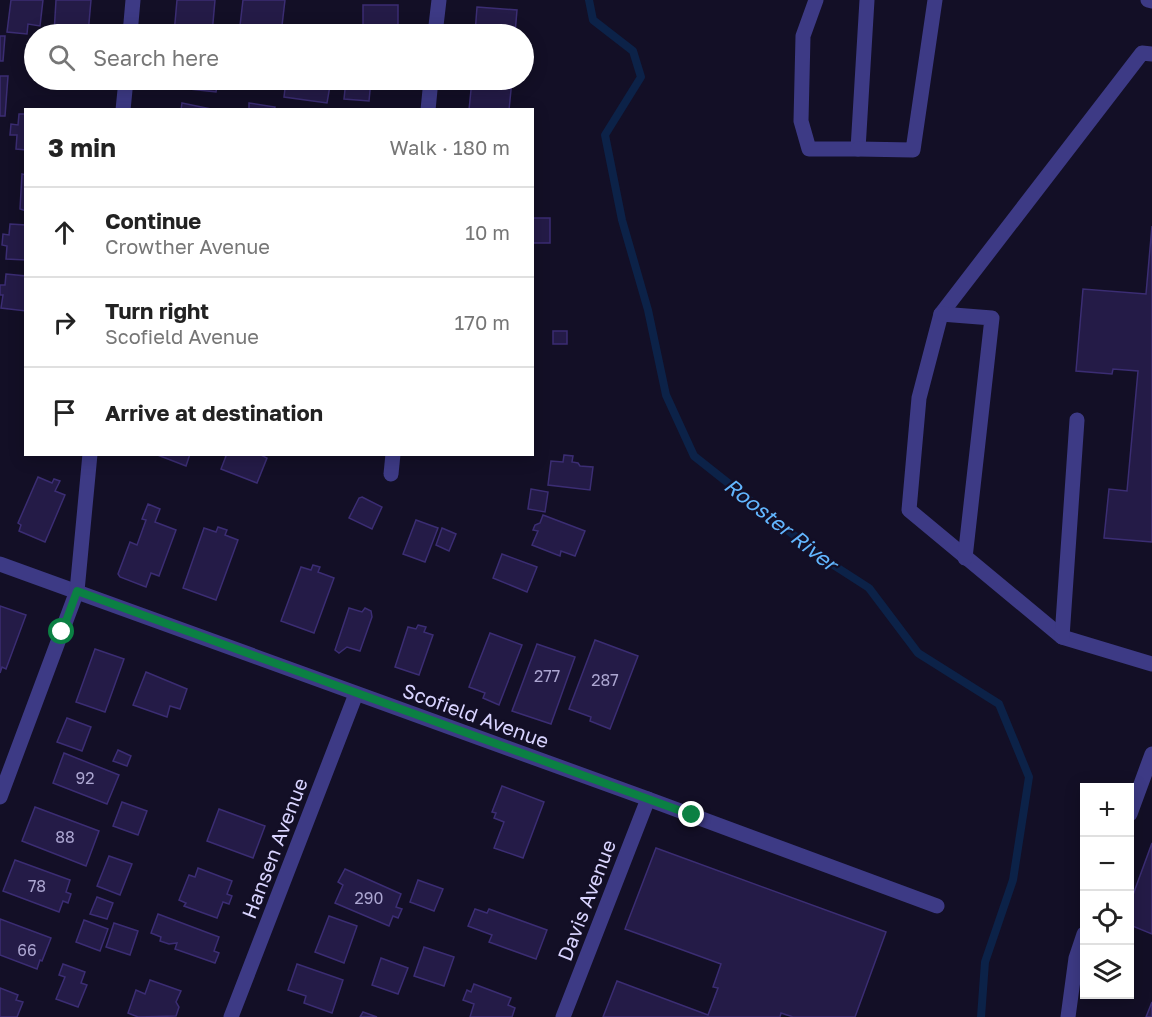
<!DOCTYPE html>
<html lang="en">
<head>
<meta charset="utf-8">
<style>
  :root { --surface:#fff; --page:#f2f2f2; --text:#222; --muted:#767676; --line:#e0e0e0 }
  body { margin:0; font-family:"Golos Text",sans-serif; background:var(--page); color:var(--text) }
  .controls { position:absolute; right:18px; bottom:18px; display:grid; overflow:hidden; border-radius:0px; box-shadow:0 3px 15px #0003 }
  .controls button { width:54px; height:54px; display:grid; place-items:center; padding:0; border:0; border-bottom:2px solid var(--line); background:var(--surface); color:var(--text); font:30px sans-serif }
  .stop { position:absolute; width:18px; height:18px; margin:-14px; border:4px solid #0b8043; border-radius:50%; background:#fff }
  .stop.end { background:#0b8043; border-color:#fff; box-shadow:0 2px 6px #0008 }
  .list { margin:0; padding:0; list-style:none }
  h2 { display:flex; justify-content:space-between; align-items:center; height:78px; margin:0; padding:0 24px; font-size:26px }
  h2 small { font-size:20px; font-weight:400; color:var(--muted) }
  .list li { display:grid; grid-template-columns:39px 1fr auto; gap:18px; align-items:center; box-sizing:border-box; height:90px; padding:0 24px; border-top:2px solid var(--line) }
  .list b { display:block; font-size:22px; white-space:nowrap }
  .list p { margin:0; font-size:20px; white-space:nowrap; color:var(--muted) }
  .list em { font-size:20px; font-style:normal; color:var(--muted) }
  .icon { flex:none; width:33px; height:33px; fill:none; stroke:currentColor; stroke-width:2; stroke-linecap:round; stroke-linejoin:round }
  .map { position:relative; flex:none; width:1152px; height:1017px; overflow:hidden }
  .search { position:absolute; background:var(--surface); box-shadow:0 3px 15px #0003; left:24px; top:24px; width:510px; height:66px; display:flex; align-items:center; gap:15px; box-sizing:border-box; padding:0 21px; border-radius:33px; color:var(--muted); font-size:22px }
  .panel { position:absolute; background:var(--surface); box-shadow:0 3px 15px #0003; left:24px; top:108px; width:510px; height:348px; border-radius:0px }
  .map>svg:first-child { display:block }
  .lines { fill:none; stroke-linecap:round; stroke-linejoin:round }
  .stream { stroke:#0c2248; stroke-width:8 }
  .building { fill:#241b47; stroke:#3b2d73; stroke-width:1.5 }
  .minor { stroke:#3d3a85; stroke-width:15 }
  .route { stroke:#0b8043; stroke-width:8 }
  .labels { text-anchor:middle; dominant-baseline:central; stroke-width:4.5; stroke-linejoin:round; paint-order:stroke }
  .number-label { font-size:16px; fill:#aca6d1 }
  .street-label { font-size:20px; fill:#d9d4ff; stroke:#130f26 }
  .water-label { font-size:21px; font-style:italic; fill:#62b6ff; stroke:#130f26 }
</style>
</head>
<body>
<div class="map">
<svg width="1152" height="1017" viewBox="0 0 1152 1017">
  <rect width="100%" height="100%" fill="#130f26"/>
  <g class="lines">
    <path class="stream" d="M589 0 593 20 633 51 641 77 605 135 622 220 648 310 666 395 694 456 824 559 869 588 918 653 999 704 1029 777 1013 880 985 962 981 1017"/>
  </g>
  <g class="building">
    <path d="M11 0H43L40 26 28 24 27 34 7 32Z"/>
    <path d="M56 0H91L88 34H54Z"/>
    <path d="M177 0H215L212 34H174Z"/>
    <path d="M243 0H285L281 34H239Z"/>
    <rect x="363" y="5" width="35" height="29"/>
    <path d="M477 7 517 10 515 34H475Z"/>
    <rect x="289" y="27" width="9" height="7"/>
    <path d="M0 36H5L3 61H0Z"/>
    <path d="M0 76H8L5 116H0Z"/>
    <path d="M191 80H218L216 92 190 89Z"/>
    <path d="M286 80H331L327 103 284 97Z"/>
    <path d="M346 80H371L369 101 344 99Z"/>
    <path d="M472 80H512L509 110H469Z"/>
    <path d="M182 103 216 110H181Z"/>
    <path d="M249 103 275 107 274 110H249Z"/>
    <path d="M19 114H26V150L16 149 17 135H10L11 124 18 125Z"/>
    <path d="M22 174 26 175V211L20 209Z"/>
    <rect x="532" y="218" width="18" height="25"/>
    <path d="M10 224 26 225V260L6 259 7 246 2 245 3 234 9 235Z"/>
    <path d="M1152 226V542L1104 538 1109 489 1127 491 1138 371 1113 369 1112 374 1076 371 1083 289 1146 294Z"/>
    <path d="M6 274 26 276V311L1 308 3 295H0V285H5Z"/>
    <rect x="553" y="331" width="14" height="13"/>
    <path d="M155 454H190L186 466Z"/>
    <path d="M222 454H259L267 458 257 483 221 469 226 456Z"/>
    <path d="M564 455 573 456 572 462 578 463 580 466 593 467 590 490 548 485 551 461 563 462Z"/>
    <path d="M38 477 52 483 54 479 60 481 55 491 65 495 45 542 19 531 21 525 18 523Z"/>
    <path d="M531 489 548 492 545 512 528 509Z"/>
    <path d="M362 497 382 507 372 529 349 518 359 498Z"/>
    <path d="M148 504 160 509 155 522 176 530 159 576 151 573 146 587 120 577 118 574 130 542 137 545 146 520 142 519Z"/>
    <path d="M543 515 585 531 575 556 561 551 560 556 532 545 538 531 533 530 535 525 540 523Z"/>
    <path d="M416 520 438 528 425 562 403 554Z"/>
    <path d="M218 527 227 530 225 535 238 540 216 600 183 588 204 528 216 532Z"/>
    <path d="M442 528 456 534 449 551 436 545Z"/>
    <path d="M502 554 537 567 527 592 493 578Z"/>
    <path d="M313 565 320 567 318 572 334 578 314 633 281 621 301 567 311 570Z"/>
    <path d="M0 606 26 615 6 669 2 667 0 673Z"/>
    <path d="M349 608 362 612 365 608 371 611 372 617 360 651 347 647 339 653 335 650Z"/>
    <path d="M418 625 426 627 424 632 433 635 419 675 395 667 408 627 416 629Z"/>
    <path d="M490 633 522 645 499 705 483 698 485 693 469 687Z"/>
    <path d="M595 640 638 656 610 729 590 721 591 717 569 709Z"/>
    <path d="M537 644 575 657 551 724 512 711Z"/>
    <path d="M95 649 124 659 105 712 76 702Z"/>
    <path d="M146 672 187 689 180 709 170 706 167 717 133 705Z"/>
    <path d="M67 718 91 727 82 751 57 742Z"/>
    <path d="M118 750 131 756 127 766 113 761Z"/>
    <path d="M64 753 119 775 107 804 53 783Z"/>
    <path d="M502 786 544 802 523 858 494 848 504 822 494 818 496 813 492 812Z"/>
    <path d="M122 802 147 811 138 835 113 826Z"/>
    <path d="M35 807 99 831 86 866 22 841Z"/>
    <path d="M219 809 265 826 253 858 207 841Z"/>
    <path d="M1152 843V934L1130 925V903Z"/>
    <path d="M656 848 886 932 855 1017H793L781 1013 780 1017H603L617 981 708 1015 718 988 713 987 721 964 625 929Z"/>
    <path d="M109 856 132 864 120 895 97 886Z"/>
    <path d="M15 860 70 880 66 892 71 894 68 903 63 901 59 912 3 891Z"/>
    <path d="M198 868 232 881 227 894 232 896 229 904 223 902 217 918 184 906 186 903 179 900 189 875 195 877Z"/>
    <path d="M345 869 401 894 396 907 402 909 398 918 393 916 389 926 335 903 343 885 338 882Z"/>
    <path d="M418 880 443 889 434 911 410 902Z"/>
    <path d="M97 897 113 903 107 919 90 914Z"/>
    <path d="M475 909 487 913 489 909 547 930 536 959 489 942 492 935 468 926Z"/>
    <path d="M158 914 219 937 214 951 219 953 215 963 175 949 177 943 169 944 160 941 161 937 151 933Z"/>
    <path d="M329 916 357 926 344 963 315 952Z"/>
    <path d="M0 919 51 938 42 961 40 960 37 969 0 955Z"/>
    <path d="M84 920 108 929 100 951 76 942Z"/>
    <path d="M114 923 138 931 130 955 106 947Z"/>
    <path d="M424 947 454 957 444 986 414 976Z"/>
    <path d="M381 958 408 968 398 994 372 985Z"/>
    <path d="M63 964 85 972 81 983 87 985 78 1007 56 999 65 977 59 975Z"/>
    <path d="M297 964 343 980 332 1013 304 1003 306 996 288 990Z"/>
    <path d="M150 980 181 991 176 1002 179 1007 176 1016 138 1017 128 1013 136 990 145 994Z"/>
    <path d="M474 984 511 998 508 1005 515 1008 512 1017H470L474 1004 463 1000 467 990 471 992Z"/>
    <path d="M0 988 18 995 16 1000 23 1002 17 1017H0Z"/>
    <path d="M1152 1002V1017H1146Z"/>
    <path d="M363 1012 377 1017H360Z"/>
  </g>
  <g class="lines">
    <g class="minor">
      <path d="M816 0 803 36 801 121 809 149H858L867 0"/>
      <path d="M1148 0 1152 1"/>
      <path d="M130 34 133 0"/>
      <path d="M435 34 439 0"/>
      <path d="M1152 54 1142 53 941 314 919 398 909 510 1062 637 1152 664"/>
      <path d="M123 110 126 80"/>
      <path d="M428 110 431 80"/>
      <path d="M858 149 913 150 935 0"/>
      <path d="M941 314 992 318 965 558"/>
      <path d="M391 474 393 454"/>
      <path d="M0 564 648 799 937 906"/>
      <path d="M1062 637 1077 420"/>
      <path d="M0 797 77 591 90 454"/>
      <path d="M1130 814 1152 754"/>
      <path d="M231 1017 356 694"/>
      <path d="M563 1017 648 799"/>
      <path d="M1068 1017 1076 958 1084 934"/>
    </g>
  </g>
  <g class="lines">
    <path class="route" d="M62 632 77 591 692 815"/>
  </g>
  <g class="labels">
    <g class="number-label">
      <text x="547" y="676">277</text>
      <text x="605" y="680">287</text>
      <text x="85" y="778">92</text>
      <text x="65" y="837">88</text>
      <text x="37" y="886">78</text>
      <text x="369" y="898">290</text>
      <text x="27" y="950">66</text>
    </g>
    <g class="street-label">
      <text transform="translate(476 715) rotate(20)">Scofield Avenue</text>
      <text transform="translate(274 848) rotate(-69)">Hansen Avenue</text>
      <text transform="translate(586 900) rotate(-69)">Davis Avenue</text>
    </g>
    <g class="water-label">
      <text transform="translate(781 524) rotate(38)">Rooster River</text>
    </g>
  </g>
</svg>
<div class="controls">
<button>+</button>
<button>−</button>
<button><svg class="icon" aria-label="locate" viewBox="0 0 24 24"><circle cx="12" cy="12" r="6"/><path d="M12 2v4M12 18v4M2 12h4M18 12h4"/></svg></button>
<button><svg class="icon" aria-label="layers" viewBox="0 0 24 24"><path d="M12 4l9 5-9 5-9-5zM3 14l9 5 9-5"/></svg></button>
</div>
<div class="stop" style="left:62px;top:632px"></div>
<div class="stop end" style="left:692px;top:815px"></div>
<div class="search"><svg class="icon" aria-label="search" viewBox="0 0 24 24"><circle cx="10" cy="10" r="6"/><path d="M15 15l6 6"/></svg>Search here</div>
<section class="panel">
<h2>3 min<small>Walk · 180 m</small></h2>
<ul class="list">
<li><svg class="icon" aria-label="ahead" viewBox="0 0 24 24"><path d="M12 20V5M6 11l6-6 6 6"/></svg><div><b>Continue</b><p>Crowther Avenue</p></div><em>10 m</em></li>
<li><svg class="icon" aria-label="right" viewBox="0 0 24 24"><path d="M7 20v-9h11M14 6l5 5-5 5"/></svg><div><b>Turn right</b><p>Scofield Avenue</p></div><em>170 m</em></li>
<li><svg class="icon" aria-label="arrive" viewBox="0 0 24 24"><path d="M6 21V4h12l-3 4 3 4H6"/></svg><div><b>Arrive at destination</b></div></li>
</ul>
</section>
</div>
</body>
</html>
